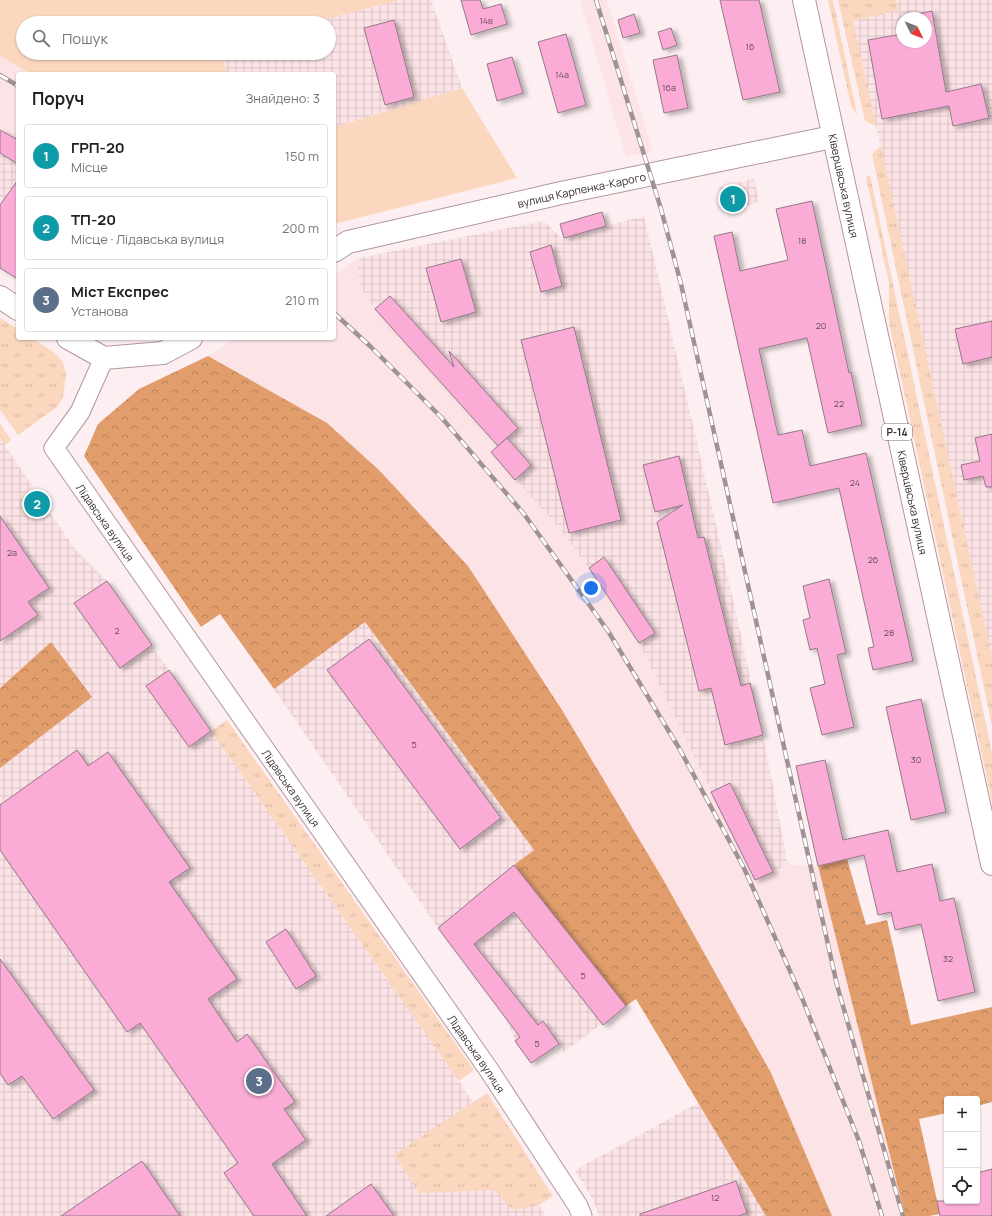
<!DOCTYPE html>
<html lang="uk">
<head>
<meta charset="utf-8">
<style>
  :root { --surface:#fff; --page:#f2f2f2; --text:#222; --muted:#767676; --line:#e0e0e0; --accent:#2b76c6 }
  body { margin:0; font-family:Manrope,sans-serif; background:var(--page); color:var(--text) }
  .controls { position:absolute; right:12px; bottom:12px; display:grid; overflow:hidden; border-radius:4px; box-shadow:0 1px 3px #0004 }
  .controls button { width:36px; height:36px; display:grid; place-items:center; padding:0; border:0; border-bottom:1px solid var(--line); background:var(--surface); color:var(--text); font:20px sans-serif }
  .compass { position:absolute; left:896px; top:12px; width:36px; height:36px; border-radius:50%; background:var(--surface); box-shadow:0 1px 3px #0004; rotate:133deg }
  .you { position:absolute; left:591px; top:588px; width:14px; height:14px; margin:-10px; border:3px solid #fff; border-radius:50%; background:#1a73e8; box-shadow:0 0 0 6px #1a73e833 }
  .badge { display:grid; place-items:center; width:26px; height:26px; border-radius:50%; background:var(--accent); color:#fff; font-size:13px; font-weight:700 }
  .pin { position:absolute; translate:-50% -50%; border:2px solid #fff; box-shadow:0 1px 4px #0006 }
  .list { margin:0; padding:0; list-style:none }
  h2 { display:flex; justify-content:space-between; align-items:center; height:52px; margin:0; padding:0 16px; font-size:17px }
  h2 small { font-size:13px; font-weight:400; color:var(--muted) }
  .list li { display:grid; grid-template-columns:26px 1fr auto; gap:12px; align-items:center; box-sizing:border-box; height:64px; margin:0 8px 8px; padding:0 8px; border:1px solid var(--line); border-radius:4px }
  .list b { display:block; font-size:15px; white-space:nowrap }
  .list p { margin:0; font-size:13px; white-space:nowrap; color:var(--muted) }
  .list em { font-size:13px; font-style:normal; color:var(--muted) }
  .icon { flex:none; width:22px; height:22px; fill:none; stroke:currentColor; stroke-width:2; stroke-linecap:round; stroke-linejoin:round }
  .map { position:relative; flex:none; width:992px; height:1216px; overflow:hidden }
  .search { position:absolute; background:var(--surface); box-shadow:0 1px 3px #0004; left:16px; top:16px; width:320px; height:44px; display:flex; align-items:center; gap:10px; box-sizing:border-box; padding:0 14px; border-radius:22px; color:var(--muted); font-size:15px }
  .panel { position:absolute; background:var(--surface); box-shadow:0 1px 3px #0004; left:16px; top:72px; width:320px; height:268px; border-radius:4px }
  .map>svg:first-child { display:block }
  .built { fill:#fce3e6 }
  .industrial { fill:url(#industrial-grid); fill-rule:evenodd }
  .grass { fill:url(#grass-tufts) }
  .forest { fill:url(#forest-crowns) }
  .garden { fill:#fcd7bf }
  .building { fill:#faacd6; stroke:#947987; filter:url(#shadow) }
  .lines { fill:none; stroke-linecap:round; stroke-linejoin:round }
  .minor-casing { stroke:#b5969a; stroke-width:21 }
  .secondary-casing { stroke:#b5969a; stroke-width:24 }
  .primary-casing { stroke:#b5969a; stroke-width:24 }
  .minor { stroke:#fff; stroke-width:19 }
  .secondary { stroke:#fff; stroke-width:22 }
  .primary { stroke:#fff; stroke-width:22 }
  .rail-casing { stroke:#a09294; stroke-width:4.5 }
  .rail { stroke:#fff; stroke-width:3; stroke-dasharray:9; stroke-linecap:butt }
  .labels { text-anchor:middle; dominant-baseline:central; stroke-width:3; stroke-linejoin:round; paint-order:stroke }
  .number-label { font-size:9px; fill:#6a4d59 }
  .shield { fill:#fff; stroke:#756c6d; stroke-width:1 }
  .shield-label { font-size:10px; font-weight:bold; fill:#3a2d2f }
  .street-label { font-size:11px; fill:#3a2d2f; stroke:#fff }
</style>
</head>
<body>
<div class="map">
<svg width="992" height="1216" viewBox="0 0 992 1216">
  <defs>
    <pattern id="industrial-grid" width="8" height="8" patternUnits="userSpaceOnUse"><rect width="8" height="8" fill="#fce3e6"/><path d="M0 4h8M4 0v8" fill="none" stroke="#d9c3c6"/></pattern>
    <pattern id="grass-tufts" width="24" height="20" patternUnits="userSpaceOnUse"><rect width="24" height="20" fill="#fcd7bf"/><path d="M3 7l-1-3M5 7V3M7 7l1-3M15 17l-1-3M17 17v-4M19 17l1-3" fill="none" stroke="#d9b9a4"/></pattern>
    <pattern id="forest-crowns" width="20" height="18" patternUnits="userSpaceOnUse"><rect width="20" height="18" fill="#e29d6c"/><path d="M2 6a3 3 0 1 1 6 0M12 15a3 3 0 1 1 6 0" fill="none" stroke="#b88059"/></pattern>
    <filter id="shadow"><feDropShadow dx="4.5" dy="2.5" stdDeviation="2" flood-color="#0004"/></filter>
  </defs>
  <rect width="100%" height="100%" fill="#fdeff1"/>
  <g class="built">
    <path d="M580 0H607L653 152 626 157Z"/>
    <path d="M0 56 31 74H18V140L0 130Z"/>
    <path d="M359 258 358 271 375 309 498 446 491 452 560 529 589 568 639 643 755 880 788 865 818 866 905 1216H832L771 1073 468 566 380 471 327 423 208 356 236 338H334V275Z"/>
  </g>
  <g class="industrial">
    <path d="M399 0H431L462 88 334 127V74H227L221 53H329V23H313Z"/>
    <path d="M848 0H992V657L876 126ZM902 18H926V42H902Z"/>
    <path d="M0 130 18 140V279L0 268Z"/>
    <path d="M754 179 759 202 723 211 718 188Z"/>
    <path d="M602 212 606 226 644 216 718 533 763 735 788 865 755 880 639 643 589 568 560 529 491 452 498 446 375 309 362 289 358 271 359 258 544 221 561 238 588 231Z"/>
    <path d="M0 438 75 549 107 581 211 731 459 1081 546 1216H0Z"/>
    <path d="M365 622 534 850 515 865 626 1006 564 1052 558 1044 531 1063 515 1041 507 1020 438 928 274 689Z"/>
    <path d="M698 1103 766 1216H599L594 1201 575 1170Z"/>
  </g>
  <g class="grass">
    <path d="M828 0H833L857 114 851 106Z"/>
    <path d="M838 0H896L899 10 853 21 876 126 865 121Z"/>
    <path d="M881 146 992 657V726L872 154Z"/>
    <path d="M870 175 992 753V802L889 322V283L866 177Z"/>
    <path d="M0 318 18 329V338H32L55 353 63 363 66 375 63 397 57 407 18 435 0 410Z"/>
    <path d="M0 423 11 440 5 445 0 438Z"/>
    <path d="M227 720 474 1070 459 1081 211 731Z"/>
    <path d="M487 1093 553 1196 539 1205 512 1210 494 1190 419 1193 394 1155Z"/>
  </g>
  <g class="forest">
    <path d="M208 356 327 423 380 471 468 566 562 710 664 881 771 1073 832 1216H766L636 999 626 1006 514 865 534 850 365 622 274 689 220 614 201 627 84 456 98 424 139 389Z"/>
    <path d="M51 642 92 697 0 768V688Z"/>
    <path d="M847 859 866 925 887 920 911 1025 992 1007V1102L977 1106V1099H947V1113L919 1119 940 1214 929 1216H905L818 866Z"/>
  </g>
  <g class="garden">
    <path d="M0 0H399L313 23H23V53H221L227 74H31L0 56Z"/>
    <path d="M462 88 517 178 334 224V127Z"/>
  </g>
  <g class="building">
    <path d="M461 0H480L483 9 501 4 507 24 471 35Z"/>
    <path d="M720 0H759L780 92 743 100Z"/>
    <path d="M932 11 946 92 981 84 989 118 953 126 949 106 882 119 868 40 902 34V42H926V18L902 19V17Z"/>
    <path d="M634 14 640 33 623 38 618 20Z"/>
    <path d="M394 20 414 97 385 105 364 28Z"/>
    <path d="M671 28 677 45 663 50 658 32Z"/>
    <path d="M566 34 586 105 558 113 538 42Z"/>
    <path d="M677 55 688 108 664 113 653 60Z"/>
    <path d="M512 57 523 93 497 101 487 64Z"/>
    <path d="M0 130 18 140V164L0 153Z"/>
    <path d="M18 180V279L0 268V205Z"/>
    <path d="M812 201 849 373 851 372 862 425 828 433 807 338 759 349 778 435 802 430 810 466 866 453 913 661 873 670 868 648 874 647 839 488 773 503 714 236 732 232 740 271 788 260 776 209Z"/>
    <path d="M602 212 606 226 564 238 560 224Z"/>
    <path d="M551 245 562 286 541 292 530 252Z"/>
    <path d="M461 259 476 312 441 322 426 268Z"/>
    <path d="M390 296 454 367 449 351 518 428 498 446 375 309Z"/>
    <path d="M992 321V357L963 364 955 329Z"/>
    <path d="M574 327 621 520 569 533 521 340Z"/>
    <path d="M992 434V487H986L983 476 964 480 961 465 980 461 975 438Z"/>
    <path d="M507 438 531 465 515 480 491 452Z"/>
    <path d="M679 456 698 538 704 537 741 686 750 683 763 735 725 745 711 688 699 691 657 522 683 505 655 512 643 465Z"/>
    <path d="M0 516 49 588 28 602 38 615 0 641Z"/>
    <path d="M604 557 655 633 639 643 589 568Z"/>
    <path d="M829 579 846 653 837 655 854 727 822 735 810 688 825 684 817 648 810 650 803 620 810 618 803 586Z"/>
    <path d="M107 581 152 645 120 668 74 603Z"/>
    <path d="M369 639 501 818 460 849 327 670Z"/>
    <path d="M169 670 211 731 189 747 146 686Z"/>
    <path d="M921 699 946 812 911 820 886 707Z"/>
    <path d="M77 750 88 766 108 752 190 868 169 882 237 979 208 999 237 1042 247 1034 295 1102 284 1109 306 1140 272 1164 307 1216H254L224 1173 238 1163 140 1023 127 1032 0 850V805Z"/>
    <path d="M825 760 843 840 888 830 897 872 932 864 940 901 954 898 975 992 938 1001 921 924 895 930 891 912 878 915 864 855 818 866 796 766Z"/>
    <path d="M730 783 773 872 755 880 711 792Z"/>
    <path d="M514 865 626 1006 603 1025 514 912 474 944 538 1025 543 1021 559 1044 531 1063 515 1041 520 1037 438 928Z"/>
    <path d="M286 929 316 976 296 989 266 942Z"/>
    <path d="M0 959 94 1090 53 1119 22 1076 8 1085 0 1073Z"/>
    <path d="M142 1161 180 1216H61Z"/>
    <path d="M992 1169V1216H940L937 1201H977V1173Z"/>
    <path d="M736 1181 747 1213 738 1216H640V1214Z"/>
    <path d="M371 1184 394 1216H326Z"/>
  </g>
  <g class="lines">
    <defs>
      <g id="minor">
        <path id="s1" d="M104 358 80 412 54 448 489 1070 578 1206 582 1216"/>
      </g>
      <g id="secondary">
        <path id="s2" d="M334 251 348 242 561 193 832 137"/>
        <path d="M0 297 18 309"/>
        <path d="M68 338 104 358 163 353 191 338"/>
      </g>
      <g id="primary">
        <path id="s3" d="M804 0 992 864"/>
      </g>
    </defs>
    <use href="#minor" class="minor-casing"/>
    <use href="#secondary" class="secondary-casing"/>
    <use href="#primary" class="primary-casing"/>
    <use href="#minor" class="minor"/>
    <use href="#secondary" class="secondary"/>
    <use href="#primary" class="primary"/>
    <defs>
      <g id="rail">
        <path d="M596 0 661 209 681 284 837 985 903 1216"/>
        <path d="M0 75 18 86"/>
        <path d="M334 313 370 346 441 417 524 514 608 631 679 748 744 868 802 998 859 1141 882 1216"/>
      </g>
    </defs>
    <use href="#rail" class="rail-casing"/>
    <use href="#rail" class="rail"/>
  </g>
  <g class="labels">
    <g class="number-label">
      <text x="486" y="20">14в</text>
      <text x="750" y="46">16</text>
      <text x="562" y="74">14а</text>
      <text x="669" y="87">16а</text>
      <text x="802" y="240">18</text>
      <text x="821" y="325">20</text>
      <text x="839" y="403">22</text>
      <text x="855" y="482">24</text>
      <text x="12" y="552">2а</text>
      <text x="873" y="559">26</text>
      <text x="117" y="630">2</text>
      <text x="889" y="632">28</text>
      <text x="414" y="744">5</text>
      <text x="916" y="759">30</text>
      <text x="948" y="958">32</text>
      <text x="583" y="975">5</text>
      <text x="537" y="1043">5</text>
      <text x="715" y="1197">12</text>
    </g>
    <rect class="shield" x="882" y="424" width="30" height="16" rx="3"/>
    <g class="shield-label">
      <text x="897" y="432">Р-14</text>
    </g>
    <g class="street-label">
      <text stroke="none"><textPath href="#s3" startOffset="190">Ківерцівська вулиця</textPath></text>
      <text stroke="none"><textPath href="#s2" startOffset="256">вулиця Карпенка-Карого</textPath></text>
      <text stroke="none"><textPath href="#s3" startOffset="514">Ківерцівська вулиця</textPath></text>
      <text stroke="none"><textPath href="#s1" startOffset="194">Лідавська вулиця</textPath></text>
      <text stroke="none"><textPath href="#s1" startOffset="518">Лідавська вулиця</textPath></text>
      <text stroke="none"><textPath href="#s1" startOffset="842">Лідавська вулиця</textPath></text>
    </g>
  </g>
</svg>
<div class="controls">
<button>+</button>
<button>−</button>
<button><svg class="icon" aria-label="locate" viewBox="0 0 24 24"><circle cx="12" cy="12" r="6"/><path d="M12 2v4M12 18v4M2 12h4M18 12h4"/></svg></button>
</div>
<svg class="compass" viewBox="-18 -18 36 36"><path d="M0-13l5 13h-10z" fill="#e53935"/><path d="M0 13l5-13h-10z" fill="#767676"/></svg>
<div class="you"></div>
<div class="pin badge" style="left:733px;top:199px;background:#0f9aa8">1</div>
<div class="pin badge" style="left:37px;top:504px;background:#0f9aa8">2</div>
<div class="pin badge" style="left:259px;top:1081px;background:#5c6f8a">3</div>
<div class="search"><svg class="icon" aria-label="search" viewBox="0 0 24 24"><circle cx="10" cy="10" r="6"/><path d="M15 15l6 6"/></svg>Пошук</div>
<section class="panel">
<h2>Поруч<small>Знайдено: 3</small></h2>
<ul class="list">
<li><span class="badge" style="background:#0f9aa8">1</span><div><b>ГРП-20</b><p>Місце</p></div><em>150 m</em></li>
<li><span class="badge" style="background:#0f9aa8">2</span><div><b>ТП-20</b><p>Місце · Лідавська вулиця</p></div><em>200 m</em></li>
<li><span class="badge" style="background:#5c6f8a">3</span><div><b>Міст Експрес</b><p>Установа</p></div><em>210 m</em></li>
</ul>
</section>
</div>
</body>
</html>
